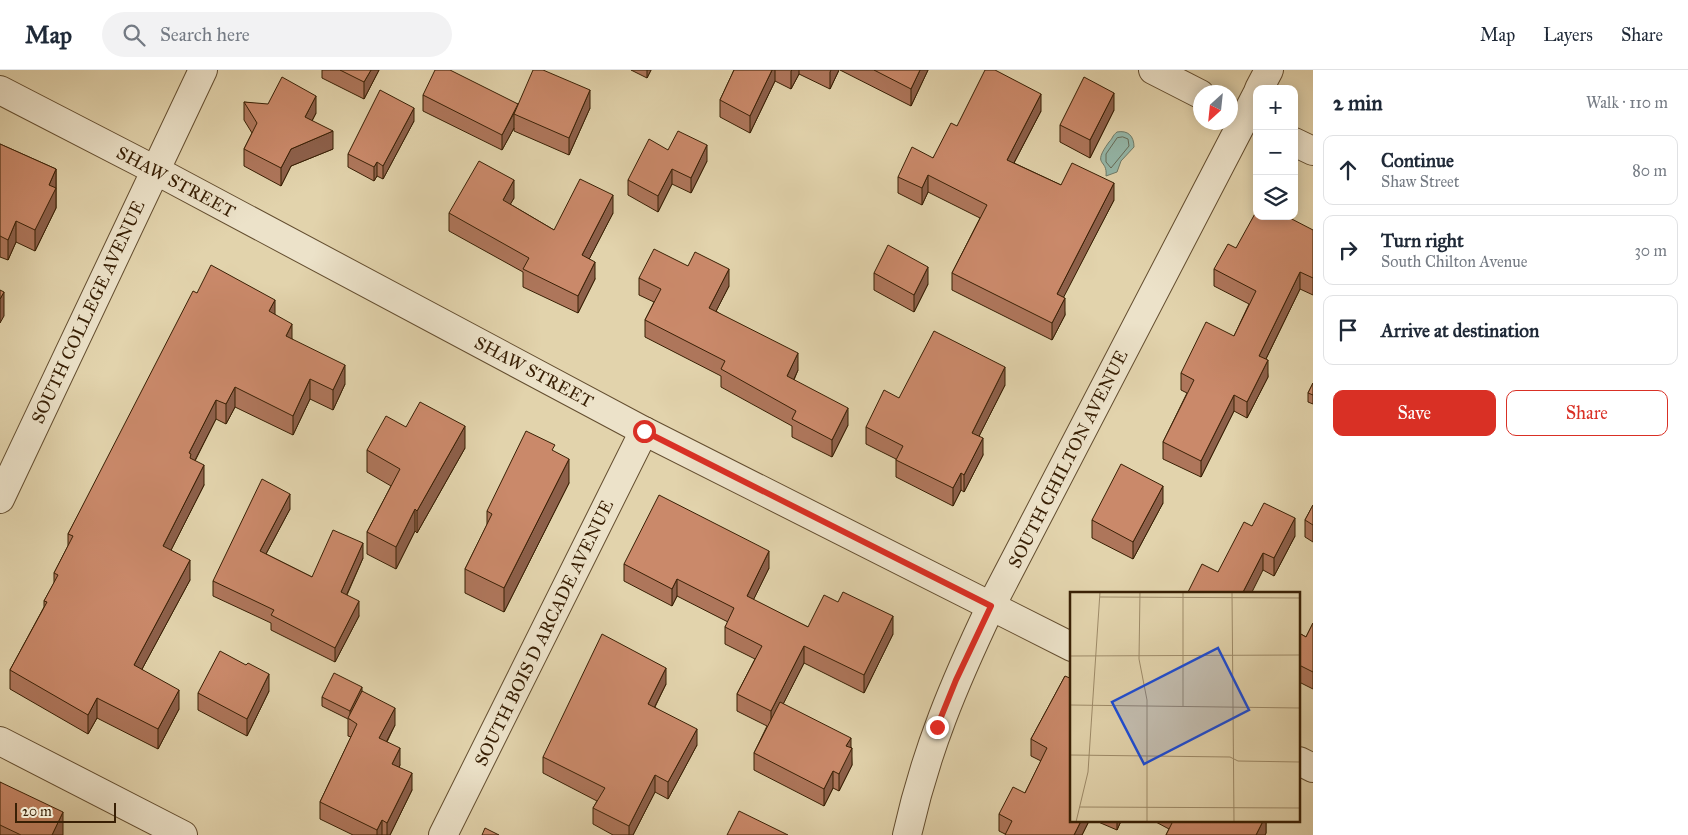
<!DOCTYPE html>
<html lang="en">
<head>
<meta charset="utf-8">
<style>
  :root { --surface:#fff; --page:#f2f2f3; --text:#1f2937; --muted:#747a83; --line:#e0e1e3; --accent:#d93025 }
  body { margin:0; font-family:"IM FELL Great Primer",serif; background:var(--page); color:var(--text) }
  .controls { position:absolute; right:15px; top:15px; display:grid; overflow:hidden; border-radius:10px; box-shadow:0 2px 12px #0003 }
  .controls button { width:45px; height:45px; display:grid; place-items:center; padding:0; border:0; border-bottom:1px solid var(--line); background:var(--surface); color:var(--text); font:25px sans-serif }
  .compass { position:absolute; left:1193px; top:15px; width:45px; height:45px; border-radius:50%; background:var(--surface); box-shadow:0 2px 12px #0003; rotate:207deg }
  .scale { position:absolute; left:15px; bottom:12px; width:101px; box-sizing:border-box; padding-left:5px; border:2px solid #392005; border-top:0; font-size:14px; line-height:18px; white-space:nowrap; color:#392005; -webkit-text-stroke:4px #ece2c9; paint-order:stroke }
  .stop { position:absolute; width:15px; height:15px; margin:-11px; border:4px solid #d93025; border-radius:50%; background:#fff }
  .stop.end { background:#d93025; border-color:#fff; box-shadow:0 1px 5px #0008 }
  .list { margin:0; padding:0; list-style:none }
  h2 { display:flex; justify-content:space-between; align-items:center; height:65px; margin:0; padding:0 20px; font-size:21px }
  h2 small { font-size:16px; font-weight:400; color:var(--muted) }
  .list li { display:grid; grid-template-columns:32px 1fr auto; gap:15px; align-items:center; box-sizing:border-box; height:70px; margin:0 10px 10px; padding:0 10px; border:1px solid var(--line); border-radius:10px }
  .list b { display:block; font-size:19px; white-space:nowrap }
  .list p { margin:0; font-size:16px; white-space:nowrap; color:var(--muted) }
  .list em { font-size:16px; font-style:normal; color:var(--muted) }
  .actions { display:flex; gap:10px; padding:15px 20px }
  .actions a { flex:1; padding:11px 0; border:1px solid var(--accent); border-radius:10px; text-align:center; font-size:18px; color:var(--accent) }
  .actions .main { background:var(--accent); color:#fff }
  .icon { flex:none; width:28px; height:28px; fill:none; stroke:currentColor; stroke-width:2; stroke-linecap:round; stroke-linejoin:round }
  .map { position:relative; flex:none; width:1313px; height:765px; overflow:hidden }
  header { display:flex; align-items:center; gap:30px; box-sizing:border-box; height:70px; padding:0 25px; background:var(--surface); border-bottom:1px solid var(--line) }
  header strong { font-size:24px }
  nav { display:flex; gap:28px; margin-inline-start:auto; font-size:18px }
  .search { width:350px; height:45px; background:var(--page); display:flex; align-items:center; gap:12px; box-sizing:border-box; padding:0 18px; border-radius:28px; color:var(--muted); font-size:19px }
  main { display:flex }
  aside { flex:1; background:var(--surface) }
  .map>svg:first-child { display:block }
  .water { fill:#95b8aa; stroke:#707b68 }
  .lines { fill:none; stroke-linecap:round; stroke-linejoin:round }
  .shore { stroke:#676c58; stroke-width:1 }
  .minor-casing { stroke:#634d2f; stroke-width:30 }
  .minor { stroke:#ece2c9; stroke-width:28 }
  .wall { fill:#ae765b; stroke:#392005 }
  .shaded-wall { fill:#8d604a; stroke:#392005 }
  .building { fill:#ca896a; stroke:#392005 }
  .route { stroke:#d93025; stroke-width:6 }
  .labels { text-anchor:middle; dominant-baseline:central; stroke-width:4.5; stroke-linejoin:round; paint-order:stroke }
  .street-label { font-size:18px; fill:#392005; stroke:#ece2c9 }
  .inset-road { fill:none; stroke:#9e8b69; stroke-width:1 }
  .view { fill:#1d4ed8; fill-opacity:0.15; stroke:#1d4ed8; stroke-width:2.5 }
  .inset-edge { fill:none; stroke:#392005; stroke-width:2.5 }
</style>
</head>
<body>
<header>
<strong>Map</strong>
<div class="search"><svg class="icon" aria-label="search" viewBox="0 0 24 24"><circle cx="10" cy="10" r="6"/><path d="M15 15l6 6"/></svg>Search here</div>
<nav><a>Map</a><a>Layers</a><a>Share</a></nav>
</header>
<main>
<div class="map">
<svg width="1313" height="765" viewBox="0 0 1313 765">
  <rect width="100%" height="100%" fill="#e2d3ac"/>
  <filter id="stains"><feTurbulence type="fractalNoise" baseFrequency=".004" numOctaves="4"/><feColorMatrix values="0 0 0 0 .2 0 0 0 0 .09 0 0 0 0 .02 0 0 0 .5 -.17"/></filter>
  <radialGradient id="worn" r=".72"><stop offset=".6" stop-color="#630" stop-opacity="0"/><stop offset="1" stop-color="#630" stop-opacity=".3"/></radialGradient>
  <path class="water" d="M1117 62C1128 60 1134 66 1134 77L1121 91 1117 102 1106 106C1108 88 1091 97 1109 72 1113 68 1112 66 1117 62Z"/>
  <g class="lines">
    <path class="shore" d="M1123 67 1128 69 1129 76 1111 98 1106 92V84L1117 68Z"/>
    <defs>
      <g id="minor">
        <path d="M1153 0 1200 24"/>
        <path d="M1259 19 1269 0"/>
        <path d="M0 20 155 100 644 361 1072 577"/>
        <path d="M1294 72 1313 81"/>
        <path d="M0 429 203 0"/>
        <path d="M0 671 183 765"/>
        <path d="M1299 691 1313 698"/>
        <path d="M443 765 644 361"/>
        <path d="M907 765C926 680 954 614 991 536L1257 24"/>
      </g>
    </defs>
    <use href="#minor" class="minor-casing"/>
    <use href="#minor" class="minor"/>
  </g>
  <g class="wall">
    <path d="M322 0H379L364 29 322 8Z"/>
    <path d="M631 0H651L647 8Z"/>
    <path d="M734 0H839L830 19 799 4 791 19 775 11 750 63 720 47V30Z"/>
    <path d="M840 0H928L911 36Z"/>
    <path d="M423 25 518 34 590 38 569 85 514 61V58L502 80 423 41Z"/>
    <path d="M244 32 316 43 312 51 333 79 291 96 281 116 244 96V79L252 63 244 50Z"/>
    <path d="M1114 40 1090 88 1060 72V55Z"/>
    <path d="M1041 41 1014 93 1061 115 1114 130 1063 227 1065 245 1052 270 952 220V203L980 148 928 122 922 135 898 123V107L933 88 957 56Z"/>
    <path d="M414 51 383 109 377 106 374 111 348 97V84Z"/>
    <path d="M0 74 56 99V138L35 181 16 172 8 190 0 187Z"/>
    <path d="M668 80 707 91 691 123 672 114 658 142 628 125V110Z"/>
    <path d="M514 128 510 134 554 160 613 143 589 189 595 209 578 243 523 217V202L449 161V143Z"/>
    <path d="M1313 160V225L1300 219 1266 289 1268 307 1247 348 1234 341 1201 407 1163 389V372L1187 323 1181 320V303L1234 266 1249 234 1214 216V199L1236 178Z"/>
    <path d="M874 203 928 214 914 242 874 220Z"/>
    <path d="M639 208 729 216 716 241 798 300 794 310 848 355 832 387 792 367V356L721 317V306L645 267V250L654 232 639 225Z"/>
    <path d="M197 223 275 244 292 269 345 314 333 340 310 329 293 365 235 337 226 354 216 349 195 391 204 415 171 480 190 510 142 599 179 639 158 679 97 648 88 664 10 619V600L44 537V531L54 513V503L68 476V464Z"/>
    <path d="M1313 313V334L1308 332V323Z"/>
    <path d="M1005 315 979 366 983 385 964 422 961 420 953 436 896 407V389L866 374V357L899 328Z"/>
    <path d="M406 357 465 378 417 463 415 461 396 499 367 484V462L391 416 367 402V380Z"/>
    <path d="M555 382 569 413 504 542 465 523V499L487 455V441Z"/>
    <path d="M1163 433 1133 489 1092 468V450Z"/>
    <path d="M1313 435V472L1305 467V450Z"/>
    <path d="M290 439 266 484 312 507 363 488 347 525 359 546 335 592 271 560V553L213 526V511Z"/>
    <path d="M1252 456 1295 466 1274 506 1263 500 1218 502Z"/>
    <path d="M624 494 769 498 753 530 808 557 893 564 864 623 804 593 783 634 851 677 852 695 839 721 833 718 824 736 754 700V683L767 656 737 641V624L755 589 725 574V557L728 552 677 526 672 536 624 511Z"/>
    <path d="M1313 553V619L1299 612V563L1306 567Z"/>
    <path d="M1065 606 1072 751H1089L1082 765 1005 764 999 761V744L1025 723 1041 691 1031 686V669Z"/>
    <path d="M666 614 655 637 697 675 668 729 655 722 633 765H613L593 754V738L597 731 543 703V687Z"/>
    <path d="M269 621 247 666 198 640V623Z"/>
    <path d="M362 621 395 655 387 672 400 695 399 697 412 720 390 765H353L320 749V732L351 667 348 666V649L322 636V627Z"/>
    <path d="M0 712 63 765H0Z"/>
    <path d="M1096 751H1121L1117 760Z"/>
    <path d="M1154 751H1266V763L1265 765H1166L1169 759Z"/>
  </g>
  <g class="shaded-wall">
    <path d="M371 0H379L364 29V12Z"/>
    <path d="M647 0H651L647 8Z"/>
    <path d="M772 0H775V11L750 63V46Z"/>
    <path d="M792 0H799V4L791 19V1Z"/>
    <path d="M831 0H839L830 19V2Z"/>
    <path d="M920 0H928L911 36V19Z"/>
    <path d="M590 20V38L569 85V68Z"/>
    <path d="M1114 23V40L1090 88V70Z"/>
    <path d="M1041 24V41L1007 106V90Z"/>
    <path d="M316 26V43L305 64V47Z"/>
    <path d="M519 34 514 44V58L502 80V65Z"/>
    <path d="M414 38V51L383 109V96Z"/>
    <path d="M333 61V79L291 96 281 116V98L291 79Z"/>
    <path d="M707 75V91L691 123V108Z"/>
    <path d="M377 92V106L374 111V97Z"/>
    <path d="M56 99V138L35 181V160L49 115Z"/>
    <path d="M672 99V114L658 142V126Z"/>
    <path d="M928 105V122L922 135V118Z"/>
    <path d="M514 110V128L503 147V130Z"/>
    <path d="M1114 113V130L1057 240V224Z"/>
    <path d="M613 125V143L582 203V185Z"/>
    <path d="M16 151V172L8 190V170Z"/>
    <path d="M595 192V209L578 243V226Z"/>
    <path d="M928 197V214L914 242V225Z"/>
    <path d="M729 199V216L709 255V238Z"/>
    <path d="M1300 202V219L1259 303V286Z"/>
    <path d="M4 222V246L0 253V229Z"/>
    <path d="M1065 228V245L1052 270V253Z"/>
    <path d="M275 230V249L269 241Z"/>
    <path d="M292 254V273L286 266Z"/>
    <path d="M798 283V300L787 324V306Z"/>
    <path d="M1268 290V307L1247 348V332Z"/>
    <path d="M345 295V314L333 340V320Z"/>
    <path d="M1005 297V315L972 380V363Z"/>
    <path d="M310 309V329L293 365V346Z"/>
    <path d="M235 317V337L226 354V334Z"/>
    <path d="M1234 325V341L1201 407V391Z"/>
    <path d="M216 330V349L191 398 189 383Z"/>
    <path d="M848 338V355L832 387V370Z"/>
    <path d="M465 356V378L417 463V441Z"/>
    <path d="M983 368V385L964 422V405Z"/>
    <path d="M569 389V413L504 542V518Z"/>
    <path d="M204 395V415L163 496V476Z"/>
    <path d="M961 403V420L953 436V418Z"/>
    <path d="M1163 416V433L1133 489V472Z"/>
    <path d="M290 424V439L260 495V481Z"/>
    <path d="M415 439V461L396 499V477Z"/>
    <path d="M1295 448V466L1274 506V488Z"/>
    <path d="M363 473V488L341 537V522Z"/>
    <path d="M769 481V498L747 543V526Z"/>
    <path d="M1263 483V500L1251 524H1242Z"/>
    <path d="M190 490V510L134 614V595Z"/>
    <path d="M677 509V526L672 536V519Z"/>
    <path d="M359 531V546L335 592V578Z"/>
    <path d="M893 546V564L864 623V605Z"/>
    <path d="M804 576V593L771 658V641Z"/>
    <path d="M666 598V614L648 650V634Z"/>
    <path d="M269 604V621L247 666V649Z"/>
    <path d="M362 617V626L350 650V641Z"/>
    <path d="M179 620V639L158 679V659Z"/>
    <path d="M97 628V648L88 664V645Z"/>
    <path d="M395 638V655L379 686V668Z"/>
    <path d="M697 659V675L668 729V712Z"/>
    <path d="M851 668V680L852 678V695L839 721V704L846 676Z"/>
    <path d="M400 678V695L392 711V694Z"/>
    <path d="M833 701V718L824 736V719Z"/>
    <path d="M412 703V720L390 765H387V753Z"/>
    <path d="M655 705V722L633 765H629V756Z"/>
    <path d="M63 742V765H52Z"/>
    <path d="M382 750V765H377V760Z"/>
    <path d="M1081 751H1089L1082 765H1074Z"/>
    <path d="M1117 751H1121L1117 760Z"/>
    <path d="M1263 751H1266V763L1265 765H1256Z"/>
  </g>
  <g class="building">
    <path d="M340 0H371L364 12Z"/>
    <path d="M435 0H450L518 34 502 65 423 25Z"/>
    <path d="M533 0H543L590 20 569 68 514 44Z"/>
    <path d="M734 0H772L750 46 720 30Z"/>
    <path d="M874 0H920L911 19Z"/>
    <path d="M985 0H995L1041 24 1007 90 1061 115 1072 93 1114 113 1057 224 1065 228 1052 253 952 203 987 135 928 105 922 118 898 107 912 77 933 88 951 53 957 56Z"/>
    <path d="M282 7 316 26 305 47 333 61 291 79 281 98 244 79 257 53 244 32 268 34Z"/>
    <path d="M1084 7 1114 23 1090 70 1060 55Z"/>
    <path d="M380 20 414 38 383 96 377 92 374 97 348 84Z"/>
    <path d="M678 61 707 75 691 108 672 99 658 126 628 110 649 69 668 80Z"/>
    <path d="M0 74 56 99 49 115 56 118 35 160 16 151 8 170 0 166Z"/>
    <path d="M479 91 514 110 503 130 554 160 580 109 613 125 582 185 595 192 578 226 523 199 529 188 449 143Z"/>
    <path d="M1257 140V146H1286L1313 160V208L1300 202 1259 286 1268 290 1247 332 1234 325 1201 391 1163 372 1194 310 1181 303 1206 252 1234 266 1256 221 1214 199 1228 174 1236 178Z"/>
    <path d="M888 175 928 197 914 225 874 203Z"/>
    <path d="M654 179 688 196 695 182 729 199 709 238 798 283 787 306 848 338 832 370 792 349 796 341 721 299 725 291 645 250 661 219 639 208Z"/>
    <path d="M211 195 275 230 269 241 292 254 286 266 345 295 333 320 310 309 293 346 235 317 226 334 216 330 189 383 191 384 190 388 204 395 163 476 190 490 134 595 179 620 158 659 97 628 88 645 10 600 47 532 44 531 58 505 54 503 73 466 68 464 193 221 197 223Z"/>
    <path d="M0 220 4 222 0 229Z"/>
    <path d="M934 261 1005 297 972 363 983 368 964 405 961 403 953 418 896 390 903 376 866 357 884 320 899 328Z"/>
    <path d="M1313 313V325L1308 323Z"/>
    <path d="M420 332 465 356 417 441 415 439 396 477 367 462 400 399 367 380 386 346 406 357Z"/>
    <path d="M526 361 555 375 552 380 569 389 504 518 465 499 492 444 487 441Z"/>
    <path d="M1121 394 1163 416 1133 472 1092 450Z"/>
    <path d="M262 409 290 424 260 481 312 507 333 460 363 473 341 522 359 531 335 578 271 545 274 540 213 511Z"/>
    <path d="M659 425 769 481 747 526 808 557 824 525 838 532 843 522 893 546 864 605 804 576 771 641 737 624 762 576 725 557 734 538 677 509 672 519 624 494Z"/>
    <path d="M1264 433 1295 448 1274 488 1263 483 1242 524H1187L1202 494 1218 502 1244 452 1252 456Z"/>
    <path d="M1313 435V455L1305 450Z"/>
    <path d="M1313 553V602L1299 595V563L1306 567Z"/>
    <path d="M602 564 666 598 648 634 697 659 668 712 655 705 629 756 593 738 605 718 543 687Z"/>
    <path d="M220 581 246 595 248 593 269 604 247 649 198 623Z"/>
    <path d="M334 603 362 617 350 641 322 627Z"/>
    <path d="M1065 606 1072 609V751H1081L1074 765H1005L1012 751 999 744 1013 717 1025 723 1047 678 1031 669Z"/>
    <path d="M362 621 395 638 379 668 400 678 392 694 412 703 387 753 382 750 377 760 320 732 357 654 348 648Z"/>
    <path d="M780 632 851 668 846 676 852 678 839 704 833 701 824 719 754 683Z"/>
    <path d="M0 712 63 742 52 765H21L0 755Z"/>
    <path d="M739 741 788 765H727Z"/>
    <path d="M1173 751H1263L1256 765H1166Z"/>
    <path d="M485 758 499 765H482Z"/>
  </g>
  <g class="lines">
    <path class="route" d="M644 361 991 536 956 610 937 657"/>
  </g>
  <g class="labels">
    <g class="street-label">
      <text transform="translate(176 112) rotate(28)">SHAW STREET</text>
      <text transform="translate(88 242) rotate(-65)">SOUTH COLLEGE AVENUE</text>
      <text transform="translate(534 302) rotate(28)">SHAW STREET</text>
      <text transform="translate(1068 389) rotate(-63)">SOUTH CHILTON AVENUE</text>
      <text transform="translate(544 563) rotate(-64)">SOUTH BOIS D ARCADE AVENUE</text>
    </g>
  </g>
  <g transform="translate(1070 522)">
    <rect width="230" height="230" fill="#e2d3ac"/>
    <path class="inset-road" d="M70 0 69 67 77 108V230M113 0V115M162 0 164 230M30 5 230 6M0 64 230 63M0 113 230 116M0 163 160 165 168 169 230 170M10 215 230 216M6 230 18 180 30 0"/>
    <path class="view" d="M148 56 179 118 74 172 42 110Z"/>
    <rect width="230" height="230" class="inset-edge"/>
  </g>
  <rect width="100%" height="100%" filter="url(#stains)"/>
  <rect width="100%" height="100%" fill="url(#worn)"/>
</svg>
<div class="controls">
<button>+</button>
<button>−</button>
<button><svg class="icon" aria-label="layers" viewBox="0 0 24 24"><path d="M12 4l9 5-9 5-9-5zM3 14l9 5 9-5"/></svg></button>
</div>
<svg class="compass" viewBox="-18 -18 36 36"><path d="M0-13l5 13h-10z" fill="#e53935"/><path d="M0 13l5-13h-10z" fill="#747a83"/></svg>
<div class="scale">20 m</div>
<div class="stop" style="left:644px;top:361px"></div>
<div class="stop end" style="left:937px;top:657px"></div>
</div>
<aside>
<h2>2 min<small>Walk · 110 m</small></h2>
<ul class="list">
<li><svg class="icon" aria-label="ahead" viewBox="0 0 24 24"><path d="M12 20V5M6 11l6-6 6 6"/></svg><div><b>Continue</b><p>Shaw Street</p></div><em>80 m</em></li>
<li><svg class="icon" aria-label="right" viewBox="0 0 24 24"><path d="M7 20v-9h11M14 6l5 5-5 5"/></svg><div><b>Turn right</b><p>South Chilton Avenue</p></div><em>30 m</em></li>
<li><svg class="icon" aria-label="arrive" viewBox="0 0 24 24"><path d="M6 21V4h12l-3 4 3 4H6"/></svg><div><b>Arrive at destination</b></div></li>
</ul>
<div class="actions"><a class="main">Save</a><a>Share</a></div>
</aside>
</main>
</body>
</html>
